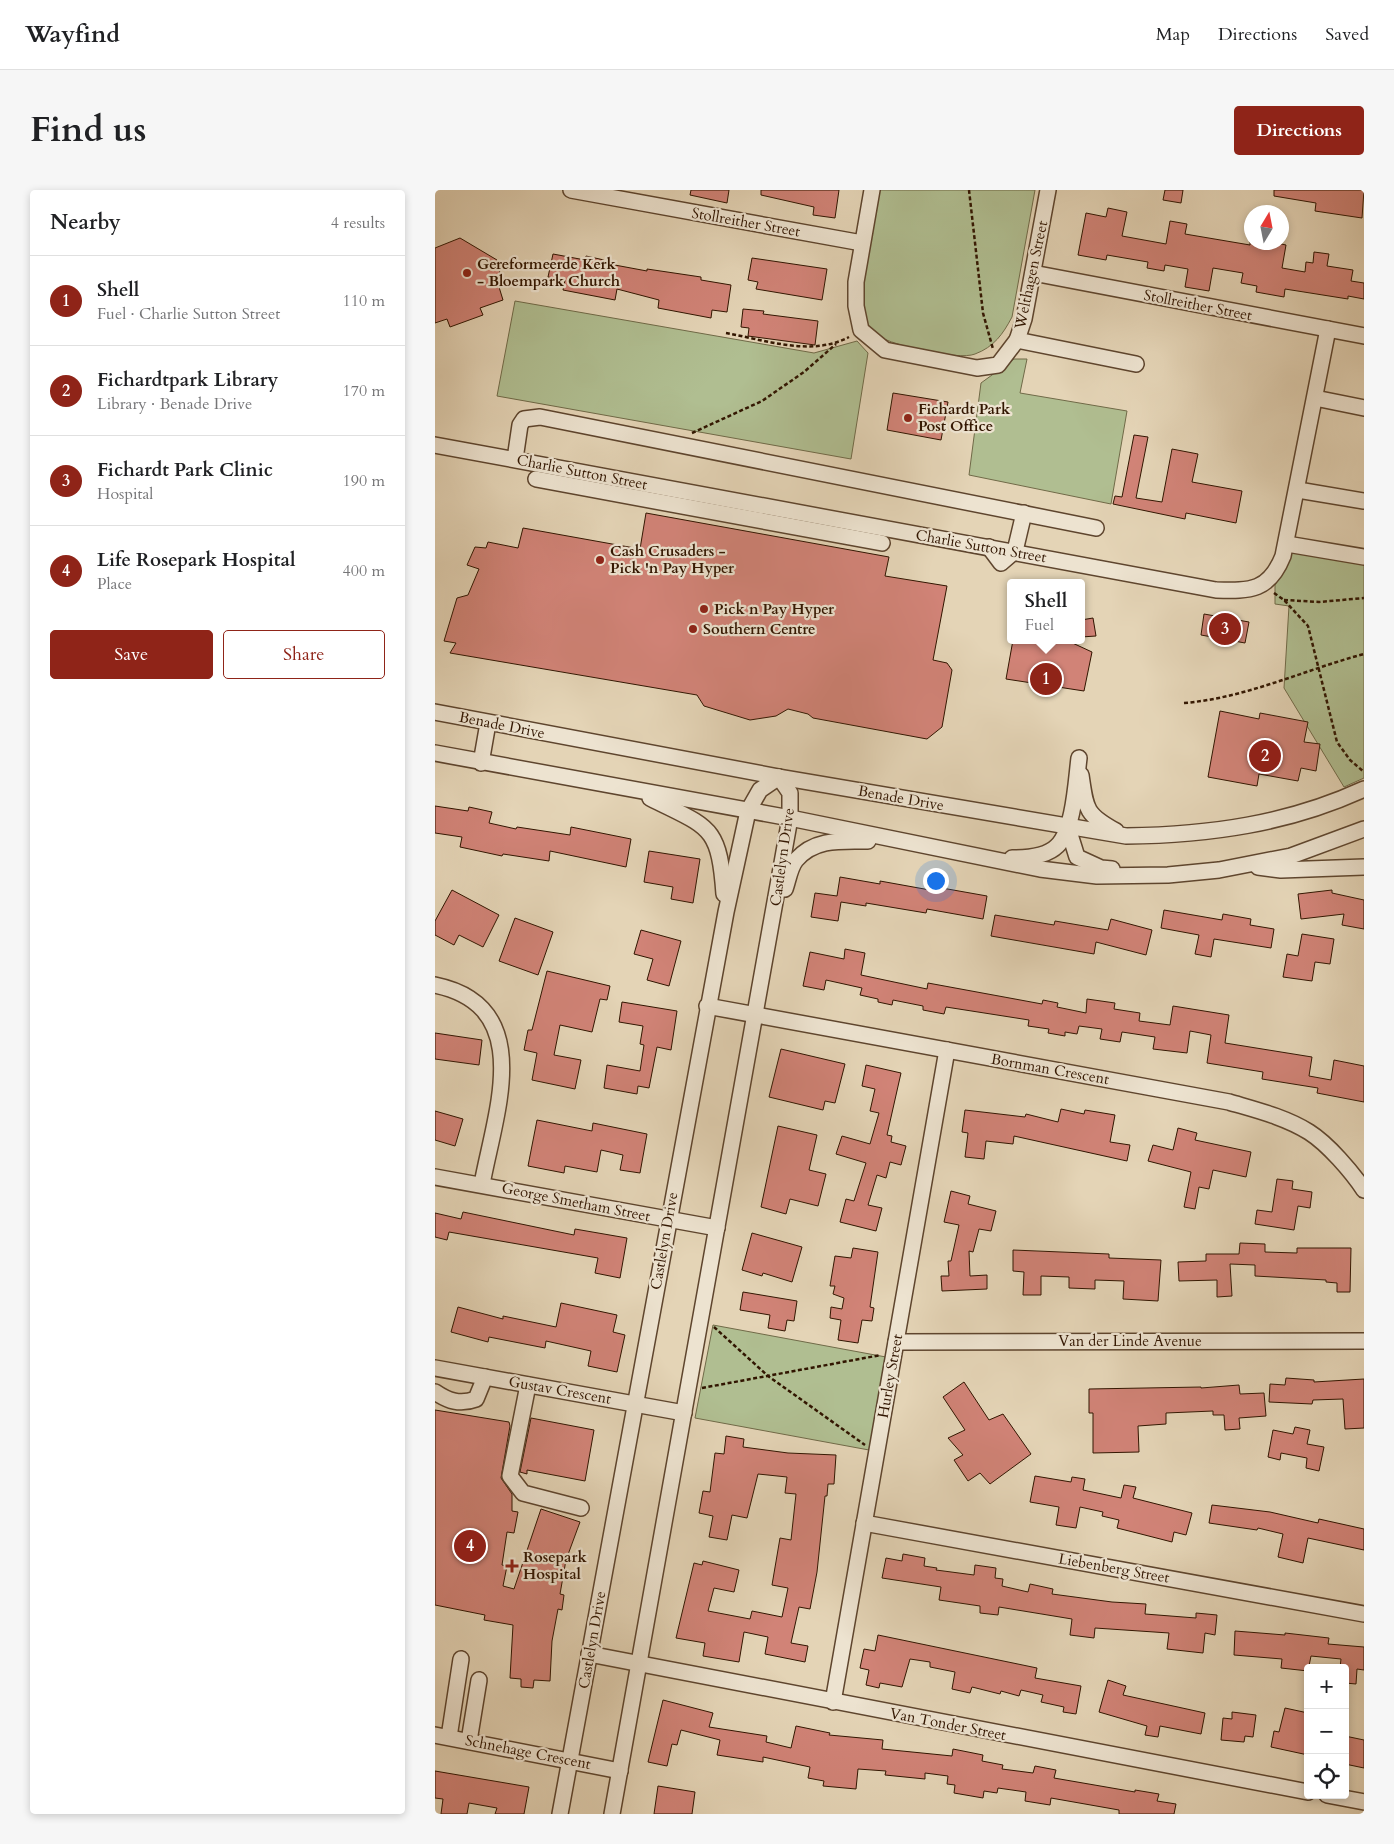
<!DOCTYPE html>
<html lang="en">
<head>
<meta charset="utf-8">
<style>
  :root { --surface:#fff; --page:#f6f6f6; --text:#202124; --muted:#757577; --line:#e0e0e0; --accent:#8f2418 }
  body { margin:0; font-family:Cardo,serif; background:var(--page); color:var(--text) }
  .controls { position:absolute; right:15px; bottom:15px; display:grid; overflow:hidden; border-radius:5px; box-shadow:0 2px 8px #0003 }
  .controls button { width:45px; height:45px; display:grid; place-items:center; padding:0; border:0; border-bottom:1px solid var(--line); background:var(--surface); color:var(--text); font:25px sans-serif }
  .compass { position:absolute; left:809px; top:15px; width:45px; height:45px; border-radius:50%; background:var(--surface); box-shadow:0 2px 8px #0003; rotate:10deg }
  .you { position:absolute; left:500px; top:690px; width:18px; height:18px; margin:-12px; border:4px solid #fff; border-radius:50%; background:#1a73e8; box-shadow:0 0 0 8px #1a73e833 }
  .badge { display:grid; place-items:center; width:32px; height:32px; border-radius:50%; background:var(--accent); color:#fff; font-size:16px; font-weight:700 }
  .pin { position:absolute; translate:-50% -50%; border:2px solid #fff; box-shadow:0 1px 5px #0006 }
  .popup { position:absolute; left:572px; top:389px; width:78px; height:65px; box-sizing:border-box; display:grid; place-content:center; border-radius:5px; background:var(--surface); filter:drop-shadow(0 1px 4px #0005); font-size:16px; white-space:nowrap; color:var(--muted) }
  .popup b { font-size:19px; color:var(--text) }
  .popup::after { content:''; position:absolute; left:50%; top:100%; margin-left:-10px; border:10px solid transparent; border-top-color:var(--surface) }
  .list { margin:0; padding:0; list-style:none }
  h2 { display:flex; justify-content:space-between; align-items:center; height:65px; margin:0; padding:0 20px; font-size:21px }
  h2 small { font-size:16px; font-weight:400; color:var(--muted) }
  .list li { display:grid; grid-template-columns:32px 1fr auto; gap:15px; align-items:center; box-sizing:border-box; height:90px; padding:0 20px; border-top:1px solid var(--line) }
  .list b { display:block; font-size:19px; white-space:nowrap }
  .list p { margin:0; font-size:16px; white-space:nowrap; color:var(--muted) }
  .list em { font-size:16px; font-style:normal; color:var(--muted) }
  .actions { display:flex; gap:10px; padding:15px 20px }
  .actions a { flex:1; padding:11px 0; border:1px solid var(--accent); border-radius:5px; text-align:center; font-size:18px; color:var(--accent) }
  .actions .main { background:var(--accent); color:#fff }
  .icon { flex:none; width:28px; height:28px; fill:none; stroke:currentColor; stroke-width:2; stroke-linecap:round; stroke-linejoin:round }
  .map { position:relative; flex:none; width:929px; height:1624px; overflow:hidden; border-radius:5px }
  header { display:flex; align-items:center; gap:30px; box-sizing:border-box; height:70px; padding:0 25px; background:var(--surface); border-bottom:1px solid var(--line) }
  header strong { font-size:24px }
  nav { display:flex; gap:28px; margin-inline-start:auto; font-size:18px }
  .intro { display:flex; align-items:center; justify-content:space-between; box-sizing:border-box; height:120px; padding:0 30px }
  h1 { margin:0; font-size:35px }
  .button { padding:12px 22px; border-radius:5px; background:var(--accent); color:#fff; font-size:18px; font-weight:700 }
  main { display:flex; gap:30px; padding:0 30px }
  aside { flex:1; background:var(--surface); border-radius:5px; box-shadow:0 2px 8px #0003 }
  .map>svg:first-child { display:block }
  .green { fill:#b0be91; stroke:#706a48 }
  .building { fill:#d18377; stroke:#311500 }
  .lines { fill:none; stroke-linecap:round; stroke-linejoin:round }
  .minor-casing { stroke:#5e452e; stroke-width:18 }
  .path { stroke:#311500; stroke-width:2.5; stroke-dasharray:4 2.5; stroke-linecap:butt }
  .minor { stroke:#ede3d0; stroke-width:15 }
  .poi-dot { fill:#8f2418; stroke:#ede3d0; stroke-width:2 }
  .labels { text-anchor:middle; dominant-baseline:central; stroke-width:4.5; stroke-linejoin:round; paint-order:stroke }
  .street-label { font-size:15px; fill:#311500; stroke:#ede3d0 }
  .poi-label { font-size:15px; font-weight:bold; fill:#311500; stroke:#ede3d0; text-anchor:start }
</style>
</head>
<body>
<header>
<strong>Wayfind</strong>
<nav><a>Map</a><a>Directions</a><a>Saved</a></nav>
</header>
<div class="intro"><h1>Find us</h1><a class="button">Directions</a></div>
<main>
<aside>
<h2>Nearby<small>4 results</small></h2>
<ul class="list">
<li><span class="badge">1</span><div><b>Shell</b><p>Fuel · Charlie Sutton Street</p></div><em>110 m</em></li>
<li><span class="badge">2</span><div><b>Fichardtpark Library</b><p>Library · Benade Drive</p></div><em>170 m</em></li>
<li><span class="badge">3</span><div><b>Fichardt Park Clinic</b><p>Hospital</p></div><em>190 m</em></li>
<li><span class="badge">4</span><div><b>Life Rosepark Hospital</b><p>Place</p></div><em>400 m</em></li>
</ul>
<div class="actions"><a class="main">Save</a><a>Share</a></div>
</aside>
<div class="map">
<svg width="929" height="1624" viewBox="0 0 929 1624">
  <rect width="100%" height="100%" fill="#e4d4b6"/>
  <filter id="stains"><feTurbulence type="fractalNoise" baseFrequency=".004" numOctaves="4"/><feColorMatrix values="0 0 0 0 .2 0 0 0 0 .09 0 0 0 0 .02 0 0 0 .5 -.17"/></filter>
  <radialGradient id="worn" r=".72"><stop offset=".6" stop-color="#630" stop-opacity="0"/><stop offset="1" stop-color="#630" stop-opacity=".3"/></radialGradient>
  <g class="green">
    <path d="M444 0H600L577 127C568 144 559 157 540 164 523 171 451 155 437 142 434 139 431 132 430 129 420 101 438 31 444 0Z"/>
    <path d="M80 111 379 163 422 151 433 163 416 269 62 206Z"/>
    <path d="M579 169H592L585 203 692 221 676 314 534 285 546 193Z"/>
    <path d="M856 358 929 372V588L909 597 849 498 854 416 840 414V384Z"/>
    <path d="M278 1135 451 1167 434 1260 260 1228Z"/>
  </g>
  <g class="building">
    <path d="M256 0H294L292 13 255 5Z"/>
    <path d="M326 0H404L400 28 378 25 379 17 326 5Z"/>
    <path d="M730 0H748L746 13 728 10Z"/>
    <path d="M839 0H929L927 28 880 21 881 13 839 6Z"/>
    <path d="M673 18 692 22 687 46 731 54 735 31 752 34 750 44 815 55V52H837L851 55 847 78 870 82 871 72 878 73 879 62 894 64 892 76 918 80 916 91 929 93V109L913 106V109L850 99 849 107 821 102 822 96 806 93 808 83 778 78 774 101 750 97 753 79 730 75 729 81 712 78 713 72 672 65 671 70 643 65 651 23 671 27Z"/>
    <path d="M25 48 62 70 68 96 64 97 68 110 45 118 48 125 15 137 12 129 0 133V58Z"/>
    <path d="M118 64 150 70 151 66 169 70V73L212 81V79L266 87V90L296 95 292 122 277 120 276 128 223 118 224 110 182 99 180 110 128 100 130 90 113 87Z"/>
    <path d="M317 68 392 79 387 110 321 99 323 92 313 90Z"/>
    <path d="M308 119 329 121 328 124 383 131 380 155 313 146 314 138 306 137Z"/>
    <path d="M458 203 513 212 506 250 452 240Z"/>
    <path d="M699 245 713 247 701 308 727 312 737 259 763 264 757 292 807 301 801 333 751 323 750 329 678 314 680 306 687 307Z"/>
    <path d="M211 323 454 367 450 386 512 396 498 470 512 473 517 480 507 537 492 549 378 528 373 524 353 519 341 526 315 530 269 516 262 505 15 463 21 453 9 451 22 408 33 405 44 379 32 375 40 357 51 358 53 352 83 358 88 338 205 359Z"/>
    <path d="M769 424 814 432 810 453 766 445Z"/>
    <path d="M658 428 661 446 646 447V430Z"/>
    <path d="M578 450H631L657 462 649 501 571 489Z"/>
    <path d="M785 521 824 529 825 523 873 532 869 552 885 554 881 581 866 578 863 591 824 584 822 596 773 587Z"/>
    <path d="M0 616 33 621 34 617 57 622 54 633 81 639 82 637 135 645 136 637 196 649 191 677 115 661 114 671 68 664 67 666 25 657 27 647 0 643Z"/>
    <path d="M214 661 265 669 258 713 236 709 238 697 209 692Z"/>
    <path d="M405 687 445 694V691L506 702 507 698 552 706 548 729 492 719 491 723 431 713V716L406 712 403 731 376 727 380 703 402 706Z"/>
    <path d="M17 700 64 725 48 757 24 745 19 755 0 745V731Z"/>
    <path d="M897 700V703L929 710V739L907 735 909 724 866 729 863 704Z"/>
    <path d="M729 720 787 730 788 724 816 729 815 735 839 739 836 758 779 749 776 767 760 764 764 745 726 738Z"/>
    <path d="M560 725 619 735 620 731 673 740 676 729 717 740 711 765 661 752 659 764 556 746Z"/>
    <path d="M80 728 118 742 103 785 64 771Z"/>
    <path d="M206 740 246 751 234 796 212 790 218 769 199 764Z"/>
    <path d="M867 744 899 749 895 774 880 772 877 791 848 787 852 764 863 766Z"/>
    <path d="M410 759 430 763 426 785 492 799 493 793 607 814 608 810 623 813 622 817 651 823 652 809 680 813 679 819 705 823 704 831 735 835 738 816 794 825 790 853 877 867 874 886 896 890 899 870 929 876V912L882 903 883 898 827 889 828 882 772 873 776 845 755 841 752 863 718 859 720 847 687 842 685 852 665 849 667 839 644 836 642 844 630 842V846L613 843 614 839 593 836 594 830 511 817 509 824 488 820V816L458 810 457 815 443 812V809L425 805 427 798 391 790 389 800 368 796 375 762 409 769Z"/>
    <path d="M112 781 175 796 172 810 165 809 157 842 125 835 119 865 146 870 140 899 97 890 102 863 89 860 93 840H97Z"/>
    <path d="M187 812 242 821 236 860 222 857 214 898 203 896 202 904 169 898 172 875 205 881 209 855 205 854 208 836 184 832Z"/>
    <path d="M0 843 47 850 44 875 0 869Z"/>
    <path d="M346 859 410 874 400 913 390 911 388 920 334 907Z"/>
    <path d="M431 875 466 883 452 945 457 946 456 952 471 956 466 975 455 972 451 988 442 985 433 1015 447 1018 441 1041 405 1032 411 1009 419 1011 431 973 401 964 407 946 435 954 444 923 435 921 440 899 427 896Z"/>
    <path d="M626 919 649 924 650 920 680 925 675 952 695 955 692 971 579 946 578 954 551 951 549 969 530 967 533 943 527 942 530 920 590 927 591 924 623 932Z"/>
    <path d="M0 921 28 929 20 956 0 950Z"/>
    <path d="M102 930 157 941 158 933 212 944 205 983 185 980 188 965 166 960 162 982 130 976 129 983 93 976Z"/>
    <path d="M343 936 382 945 374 980 391 984 383 1016 355 1009 351 1024 326 1017Z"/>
    <path d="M743 938 762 943 760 950 816 962 811 987 778 980 774 999 764 997 760 1019 749 1017 756 982 713 971 718 955 738 960Z"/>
    <path d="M842 989 858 991 857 999 877 1002 875 1018 863 1016 859 1040 820 1034 822 1020 837 1022Z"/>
    <path d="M516 1001 535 1006 533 1014 561 1021 556 1041 544 1039 538 1062 534 1061 535 1086 552 1085V1099L507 1101 506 1086H514L513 1071H516L524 1035 509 1032Z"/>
    <path d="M28 1022 139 1045 140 1039 192 1048 185 1088 160 1083 163 1068 14 1042 12 1050 0 1047V1023L26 1029Z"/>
    <path d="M317 1043 367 1057 357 1092 328 1083 327 1086 307 1080Z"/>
    <path d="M805 1053 830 1054V1062L862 1063V1058H916L915 1102H902V1093L891 1092V1090L820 1086V1075L795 1074 797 1106 782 1107V1090L744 1091 743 1072 771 1071V1064H804Z"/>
    <path d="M418 1058 443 1062 435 1117 439 1118 437 1131 427 1130 423 1153 403 1150 406 1130 395 1128 396 1117 407 1119 409 1108 398 1104 400 1096H395L400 1066 416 1068Z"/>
    <path d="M578 1060 674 1064V1068L726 1070 723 1111 688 1109 689 1091 660 1090V1099L634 1098V1087L606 1086V1105H588L589 1082 578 1081Z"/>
    <path d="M308 1102 362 1111 359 1131 352 1130 350 1141 333 1138 335 1125 305 1120Z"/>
    <path d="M126 1113 182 1125 178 1142 190 1145 182 1182 153 1176 156 1161 111 1151 110 1158 54 1147 53 1152 16 1142 23 1117 68 1129V1126L121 1137Z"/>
    <path d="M851 1188 879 1190V1192L929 1189V1238L910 1239 908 1209 878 1210 877 1214 834 1212 835 1194 850 1195Z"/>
    <path d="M529 1192 554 1230 568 1224 596 1264 555 1294 545 1283 533 1291 519 1270 528 1265 513 1248 530 1240 508 1207Z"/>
    <path d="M804 1195 805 1204 829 1203 831 1226 804 1228 805 1239 790 1240 789 1225H778V1221L731 1223V1234L703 1236 704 1262 658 1263V1223H654V1199L766 1197V1198Z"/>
    <path d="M0 1220 74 1232 75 1236 66 1288 77 1304V1321L83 1322 79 1343 72 1342 67 1375 72 1376 68 1396 79 1399 106 1319 145 1332 131 1370 125 1404 129 1405 127 1420 123 1419 117 1451 115 1491 99 1490 98 1498 86 1497V1489L75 1488 78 1435 49 1430 50 1425 0 1415Z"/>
    <path d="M96 1228 159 1240 150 1291 92 1280V1284L85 1282Z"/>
    <path d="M860 1237 875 1240 872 1254 889 1257 884 1281 871 1278 872 1268 846 1263 845 1270 833 1267 838 1240 858 1244Z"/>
    <path d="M291 1246 309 1249 308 1257 353 1263 401 1265 399 1294H393L392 1306H390L382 1382 375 1419 364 1417 356 1453 373 1456 370 1472 330 1464 333 1447 309 1442 304 1472 268 1466 270 1453 241 1448 259 1373 267 1375 268 1371 304 1380 299 1402 279 1398 273 1421 315 1429 317 1421 347 1427 353 1398 337 1395 345 1348 356 1350 361 1304 350 1303 352 1287 323 1284 312 1328 297 1325 292 1350 274 1347 278 1326 264 1323 268 1301 275 1302 280 1263 289 1264Z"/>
    <path d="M600 1286 636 1292 637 1287 650 1289 648 1300 686 1308 689 1295 701 1297 698 1308 757 1323 751 1345 739 1342 737 1352 702 1343 682 1338 684 1330 667 1326 668 1322 645 1317 641 1338 621 1335 624 1317 595 1312Z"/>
    <path d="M777 1315 835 1322 883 1333 884 1329 929 1339V1360L873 1348 868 1373 843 1367 848 1344 823 1338 822 1340 774 1333Z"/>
    <path d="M468 1364 490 1368 489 1376 502 1378 501 1380 539 1385 540 1375 561 1378 560 1388 568 1389 567 1396 593 1402 595 1394 618 1399 617 1404 677 1412 711 1414 710 1424 761 1428V1423L782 1425 780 1445 770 1443 768 1463 732 1459 734 1443 660 1438 659 1448 635 1445 637 1429 564 1417 563 1425 545 1423V1416L504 1410 506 1397 447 1388 451 1368 467 1371Z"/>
    <path d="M800 1441 850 1445V1443L894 1448 893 1454 929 1457V1480L922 1479 921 1494 910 1493V1478H905L906 1469 876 1466 873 1481 846 1478 847 1469 799 1465Z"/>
    <path d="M443 1445 602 1478 600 1488 646 1496 641 1524 628 1522 629 1517 606 1512 608 1505 586 1500 584 1506 566 1501 565 1504 537 1497 535 1503 517 1499 520 1482 495 1477V1472L475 1469 467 1497 445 1493 444 1498 431 1495 434 1480 425 1478 429 1459 440 1461Z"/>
    <path d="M673 1490 691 1496 688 1505 770 1523 766 1544 725 1536 723 1547 710 1545 712 1536 664 1522Z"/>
    <path d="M228 1510 278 1523 274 1537 332 1546 331 1552 356 1558 361 1536 395 1543 394 1545 448 1550 447 1559 517 1566 518 1559 548 1565 547 1571 568 1575 567 1579 598 1583 600 1576 621 1580 619 1588 700 1602V1600L724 1604 722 1611 741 1614 739 1624H684V1620L616 1608 615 1615 590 1611 591 1602 563 1598 562 1603 549 1601 548 1608 519 1603 520 1595 512 1594 513 1586 490 1583V1589L450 1585 451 1581 423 1579 421 1599 388 1596 389 1591 373 1588 375 1577 328 1567V1572L282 1565 285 1550 246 1540 242 1555 237 1554 232 1576 213 1572Z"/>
    <path d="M850 1518 873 1523V1565L836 1557 839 1541 844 1542Z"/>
    <path d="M797 1522 821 1525 818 1547 810 1546 809 1552 786 1550 788 1528 797 1529Z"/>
    <path d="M910 1546 929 1550V1578L910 1574Z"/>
    <path d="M0 1581 94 1597 89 1624H60L62 1618 34 1613 32 1624H6L8 1609 0 1608Z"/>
    <path d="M223 1596 260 1602 257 1624H219Z"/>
  </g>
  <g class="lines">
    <defs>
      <g id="minor">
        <path d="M136 0 427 53"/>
        <path d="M437 0 421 92V116L426 140 450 160 542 178 563 175 582 150 589 129 613 0"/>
        <path d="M598 83 929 146"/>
        <path d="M582 150 701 174"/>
        <path d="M880 208 929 218"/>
        <path d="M0 255 781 400C816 401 834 401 848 366L893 139"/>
        <path d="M80 269 85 235 89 229 105 227 661 338"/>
        <path d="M101 289 447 353"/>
        <path d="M863 300 929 311"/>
        <path d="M852 354 929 367"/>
        <path d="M554 357 566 373 580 361 589 323"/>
        <path d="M0 522 344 587 691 646C774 645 853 634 929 599"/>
        <path d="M0 563 355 628 605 679 662 686 733 685 784 680 856 666 929 639"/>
        <path d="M46 573 53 533"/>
        <path d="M646 585C651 619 650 624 681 641"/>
        <path d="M215 608C274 638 284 634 289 704"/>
        <path d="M633 638 642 667 666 678 677 679"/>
        <path d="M577 668C591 668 612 666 622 656 639 640 641 591 644 568"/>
        <path d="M823 677 846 680 929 677"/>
        <path d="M350 699C353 691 355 677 361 670 380 648 407 651 433 651"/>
        <path d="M0 795C102 816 60 923 47 994"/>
        <path d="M272 816 794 912C821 920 850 927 874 942 893 954 917 982 929 1000"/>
        <path d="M0 987 282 1038"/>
        <path d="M461 1152 929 1151"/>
        <path d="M0 1178 249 1223"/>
        <path d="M93 1195 75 1286 88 1303 146 1318"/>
        <path d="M0 1202C13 1211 25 1215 41 1209L50 1187"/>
        <path d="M429 1333 929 1424"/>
        <path d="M154 1464 873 1602"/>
        <path d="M398 1512 512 860"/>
        <path d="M0 1545 185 1581"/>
        <path d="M14 1547 26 1469"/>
        <path d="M34 1551 44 1490"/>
        <path d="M892 1605 929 1612"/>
        <path d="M125 1624 291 722 313 621 325 600 344 587"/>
        <path d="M177 1624 355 628V603L344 587"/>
      </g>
    </defs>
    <use href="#minor" class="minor-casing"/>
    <g class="path">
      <path d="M534 0 548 123 558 159"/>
      <path d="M291 143C330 150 377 167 414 147"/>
      <path d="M257 243 327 211 369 182 401 154"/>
      <path d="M839 403 849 410 873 436 902 552 915 570 929 582"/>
      <path d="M849 410 884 412 929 408"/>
      <path d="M749 513C811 508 869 480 929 464"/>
      <path d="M279 1137 333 1186 430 1255"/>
      <path d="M267 1198 446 1165"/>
    </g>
    <use href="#minor" class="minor"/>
  </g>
  <g class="poi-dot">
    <circle cx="32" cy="83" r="5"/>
    <circle cx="473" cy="228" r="5"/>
    <circle cx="165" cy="370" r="5"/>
    <circle cx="269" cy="419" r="5"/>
    <circle cx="258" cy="439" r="5"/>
    <path d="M74.5 1368.5h5v5h5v5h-5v5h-5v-5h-5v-5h5z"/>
  </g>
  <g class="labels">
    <g class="street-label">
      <text transform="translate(311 32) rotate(10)">Stollreither Street</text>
      <text transform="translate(596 85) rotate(-78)">Welthagen Street</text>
      <text transform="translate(763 115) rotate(11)">Stollreither Street</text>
      <text transform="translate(147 282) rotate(11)">Charlie Sutton Street</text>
      <text transform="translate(546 356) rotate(10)">Charlie Sutton Street</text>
      <text transform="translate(67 535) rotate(11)">Benade Drive</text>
      <text transform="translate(466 608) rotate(10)">Benade Drive</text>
      <text transform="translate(347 667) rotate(-82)">Castlelyn Drive</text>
      <text transform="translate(615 879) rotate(10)">Bornman Crescent</text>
      <text transform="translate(141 1012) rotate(11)">George Smetham Street</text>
      <text transform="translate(229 1051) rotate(-80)">Castlelyn Drive</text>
      <text x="695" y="1151">Van der Linde Avenue</text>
      <text transform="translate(455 1186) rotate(-80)">Hurley Street</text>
      <text transform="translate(125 1200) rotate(10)">Gustav Crescent</text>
      <text transform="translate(679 1378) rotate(10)">Liebenberg Street</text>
      <text transform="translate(157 1450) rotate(-80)">Castlelyn Drive</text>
      <text transform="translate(513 1534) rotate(11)">Van Tonder Street</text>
      <text transform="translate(93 1562) rotate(11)">Schnehage Crescent</text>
    </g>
    <g class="poi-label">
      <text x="42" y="74">Gereformeerde Kerk<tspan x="42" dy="17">- Bloempark Church</tspan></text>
      <text x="483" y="219">Fichardt Park<tspan x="483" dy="17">Post Office</tspan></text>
      <text x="175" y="361">Cash Crusaders -<tspan x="175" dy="17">Pick 'n Pay Hyper</tspan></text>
      <text x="279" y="419">Pick n Pay Hyper</text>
      <text x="268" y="439">Southern Centre</text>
      <text x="88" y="1367">Rosepark<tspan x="88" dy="17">Hospital</tspan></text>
    </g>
  </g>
  <rect width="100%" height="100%" filter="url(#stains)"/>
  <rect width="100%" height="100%" fill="url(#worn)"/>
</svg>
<div class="controls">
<button>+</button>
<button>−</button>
<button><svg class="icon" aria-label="locate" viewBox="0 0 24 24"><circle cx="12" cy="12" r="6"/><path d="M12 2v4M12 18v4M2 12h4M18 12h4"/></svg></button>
</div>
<svg class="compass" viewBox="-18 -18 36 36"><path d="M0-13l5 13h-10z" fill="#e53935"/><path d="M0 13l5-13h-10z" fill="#757577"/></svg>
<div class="you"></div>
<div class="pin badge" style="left:611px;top:489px">1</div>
<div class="popup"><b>Shell</b>Fuel</div>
<div class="pin badge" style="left:830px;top:566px">2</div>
<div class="pin badge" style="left:790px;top:439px">3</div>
<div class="pin badge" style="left:35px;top:1356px">4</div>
</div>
</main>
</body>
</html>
